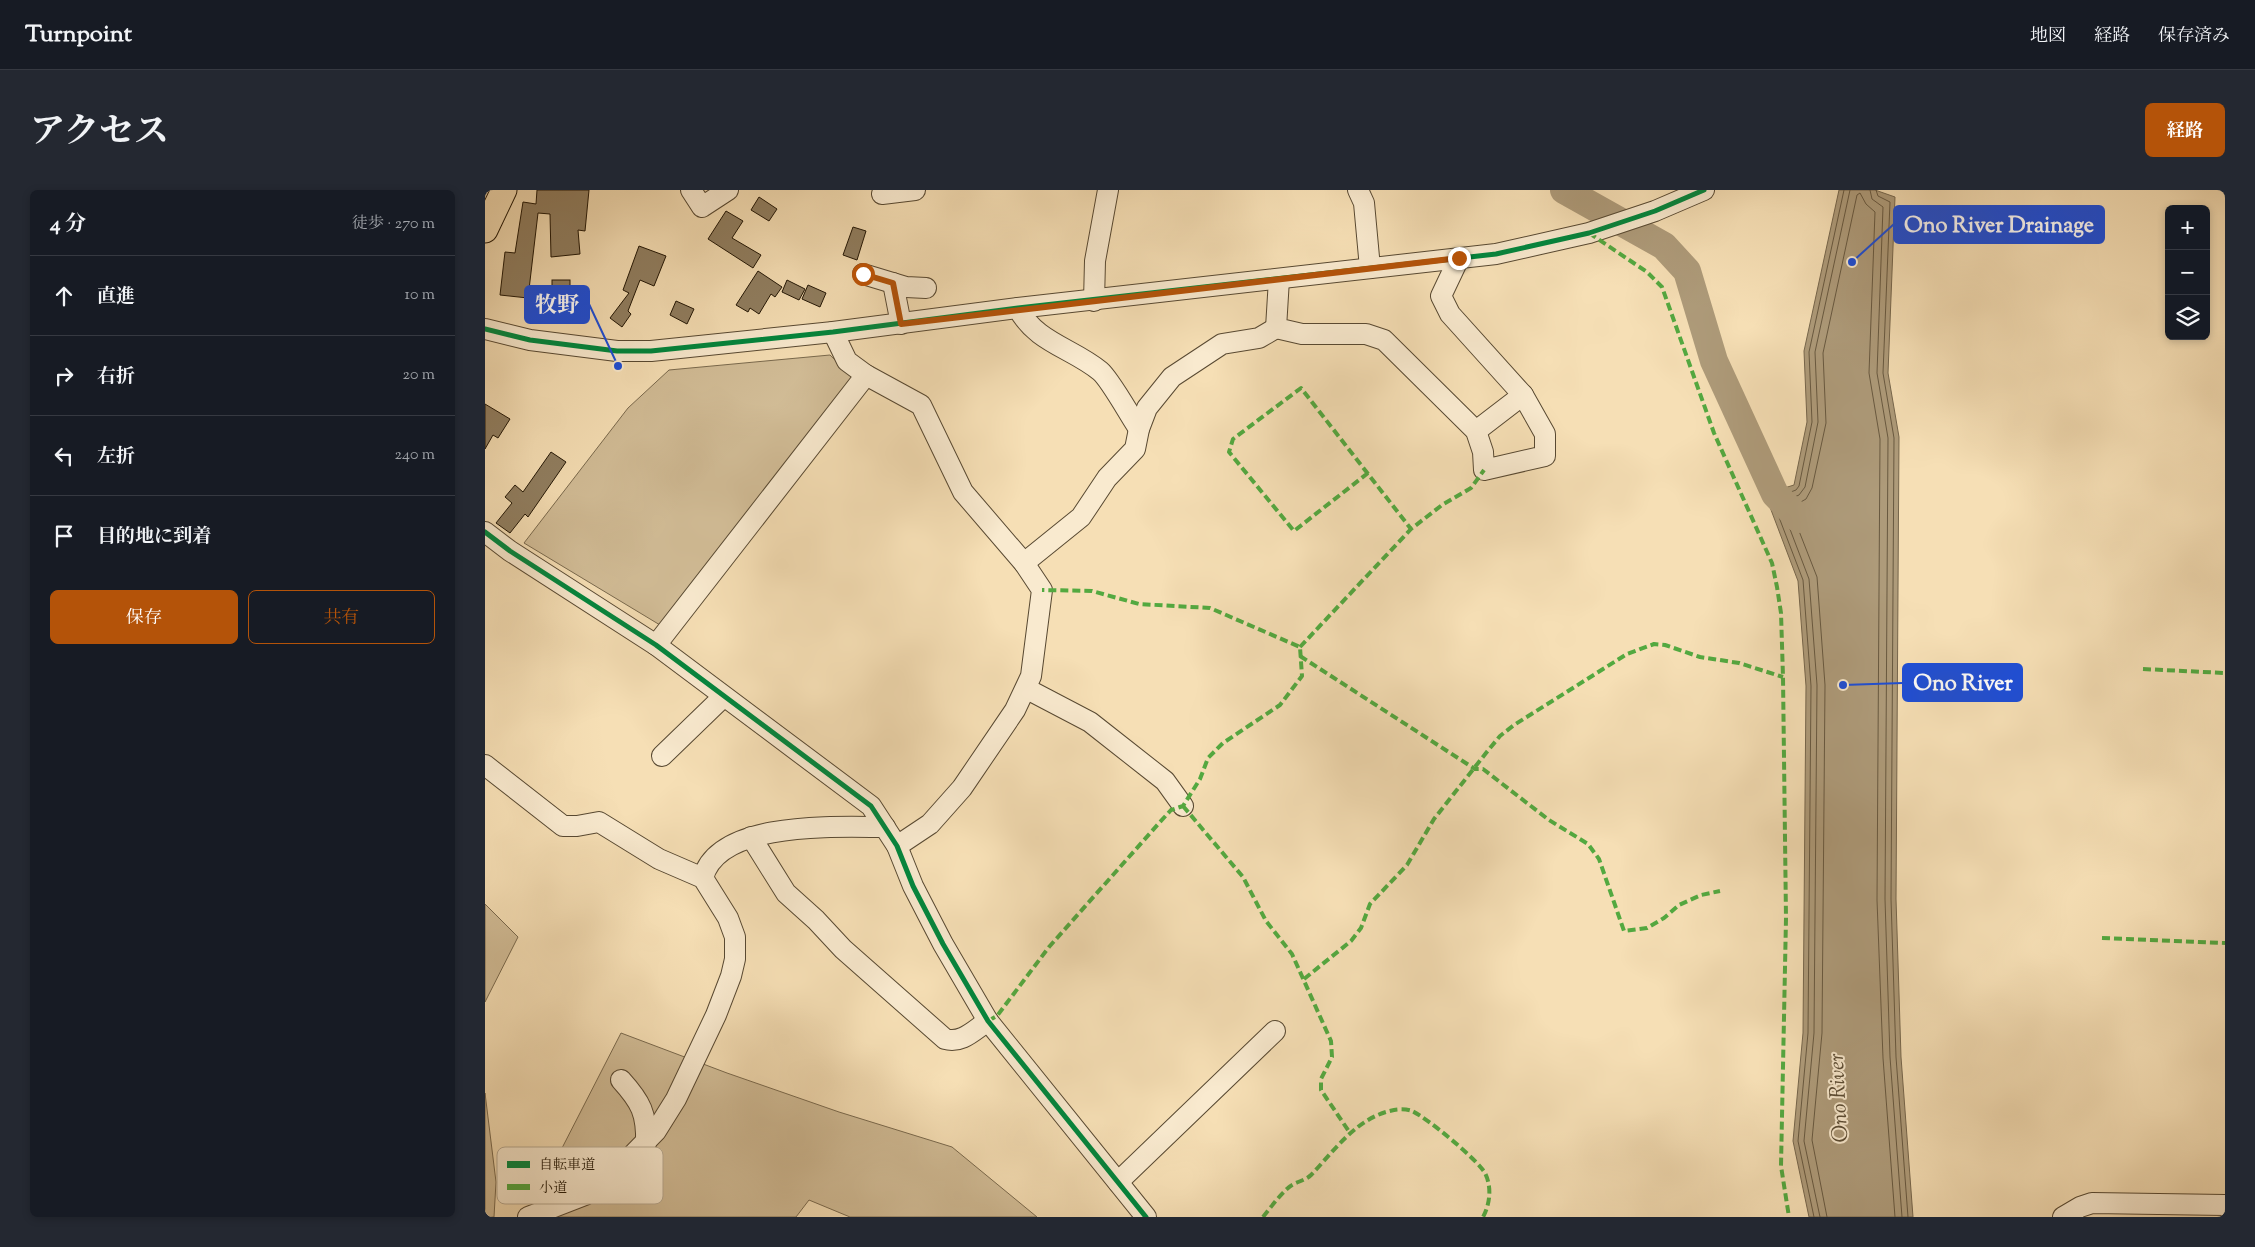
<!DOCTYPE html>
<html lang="ja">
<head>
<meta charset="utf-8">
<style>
  :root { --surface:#171b24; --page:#242831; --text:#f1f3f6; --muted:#9ea1a6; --line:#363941; --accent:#b45309 }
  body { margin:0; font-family:"Sorts Mill Goudy","Noto Serif JP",serif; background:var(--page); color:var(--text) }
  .controls { position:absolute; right:15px; top:15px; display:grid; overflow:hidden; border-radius:8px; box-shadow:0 2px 8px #0003 }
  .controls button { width:45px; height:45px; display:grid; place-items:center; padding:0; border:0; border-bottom:1px solid var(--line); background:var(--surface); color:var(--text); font:25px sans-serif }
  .stop { position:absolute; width:15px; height:15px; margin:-11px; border:4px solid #b45309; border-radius:50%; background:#fff }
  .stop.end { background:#b45309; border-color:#fff; box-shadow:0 1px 5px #0008 }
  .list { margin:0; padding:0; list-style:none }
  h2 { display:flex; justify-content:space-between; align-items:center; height:65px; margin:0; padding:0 20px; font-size:21px }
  h2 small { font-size:16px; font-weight:400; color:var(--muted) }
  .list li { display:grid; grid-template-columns:32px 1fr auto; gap:15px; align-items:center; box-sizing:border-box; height:80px; padding:0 20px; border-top:1px solid var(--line) }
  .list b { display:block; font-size:19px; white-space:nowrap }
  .list em { font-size:16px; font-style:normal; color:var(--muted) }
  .actions { display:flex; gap:10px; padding:15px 20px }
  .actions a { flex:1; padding:11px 0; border:1px solid var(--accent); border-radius:8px; text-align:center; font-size:18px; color:var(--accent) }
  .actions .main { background:var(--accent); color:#fff }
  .icon { flex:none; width:28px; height:28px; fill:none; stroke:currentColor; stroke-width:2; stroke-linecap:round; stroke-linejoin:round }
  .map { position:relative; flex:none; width:1740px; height:1027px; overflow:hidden; border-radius:8px }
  header { display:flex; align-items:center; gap:30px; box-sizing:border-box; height:70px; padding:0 25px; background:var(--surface); border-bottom:1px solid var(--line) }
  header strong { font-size:24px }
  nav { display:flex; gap:28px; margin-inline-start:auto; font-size:18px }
  .intro { display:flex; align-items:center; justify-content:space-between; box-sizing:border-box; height:120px; padding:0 30px }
  h1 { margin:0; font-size:35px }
  .button { padding:12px 22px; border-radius:8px; background:var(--accent); color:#fff; font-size:18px; font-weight:700 }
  main { display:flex; gap:30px; padding:0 30px }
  aside { flex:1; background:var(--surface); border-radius:8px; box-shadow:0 2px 8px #0003 }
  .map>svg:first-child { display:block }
  .green { fill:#d2bd97; stroke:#7a6a4e }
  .water { fill:#ae9b7a; stroke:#76664c }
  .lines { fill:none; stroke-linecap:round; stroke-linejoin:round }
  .shore { stroke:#685940; stroke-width:1 }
  .river { stroke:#ae9b7a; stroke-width:28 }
  .building { fill:#917f61; stroke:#231706 }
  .minor-casing { stroke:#584932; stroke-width:22 }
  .major-casing { stroke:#231706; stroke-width:27 }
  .minor { stroke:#f9eacf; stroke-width:20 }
  .major { stroke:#f6dfb5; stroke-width:25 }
  .quiet { stroke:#53a940; stroke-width:4; stroke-dasharray:8 4; stroke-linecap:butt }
  .cycleway-casing { stroke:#f9eacf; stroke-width:8 }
  .cycleway { stroke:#00873e; stroke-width:5 }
  .route { stroke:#b45309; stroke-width:6 }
  .labels { text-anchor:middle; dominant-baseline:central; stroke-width:4; stroke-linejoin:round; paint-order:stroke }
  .water-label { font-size:22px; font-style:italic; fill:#5b4c34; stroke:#f9eacf }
  .key { fill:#f9eacf; stroke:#b9ab93; stroke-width:1 }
  .key-label { font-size:14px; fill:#231706 }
  .leader { fill:none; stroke:#1d4ed8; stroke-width:2 }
  .callout-dot { fill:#1d4ed8; stroke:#f9eacf; stroke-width:2 }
  .callout { fill:#1d4ed8; stroke:#1d4ed8; stroke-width:2 }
  .callout-label { font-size:22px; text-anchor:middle; font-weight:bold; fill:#fff }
</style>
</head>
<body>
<header>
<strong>Turnpoint</strong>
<nav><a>地図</a><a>経路</a><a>保存済み</a></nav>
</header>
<div class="intro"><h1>アクセス</h1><a class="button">経路</a></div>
<main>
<aside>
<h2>4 分<small>徒歩 · 270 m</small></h2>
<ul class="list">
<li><svg class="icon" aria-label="ahead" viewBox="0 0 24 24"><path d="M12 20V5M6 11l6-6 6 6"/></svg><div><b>直進</b></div><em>10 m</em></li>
<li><svg class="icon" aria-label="right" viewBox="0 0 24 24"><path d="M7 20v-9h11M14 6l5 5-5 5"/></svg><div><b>右折</b></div><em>20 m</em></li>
<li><svg class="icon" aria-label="left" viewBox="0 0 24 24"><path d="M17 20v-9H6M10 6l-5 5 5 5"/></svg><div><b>左折</b></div><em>240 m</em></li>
<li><svg class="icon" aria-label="arrive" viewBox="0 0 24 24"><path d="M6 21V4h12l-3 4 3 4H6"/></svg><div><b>目的地に到着</b></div></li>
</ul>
<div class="actions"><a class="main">保存</a><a>共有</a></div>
</aside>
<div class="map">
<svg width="1740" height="1027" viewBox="0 0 1740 1027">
  <rect width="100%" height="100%" fill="#f6dfb5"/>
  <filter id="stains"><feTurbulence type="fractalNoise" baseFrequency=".004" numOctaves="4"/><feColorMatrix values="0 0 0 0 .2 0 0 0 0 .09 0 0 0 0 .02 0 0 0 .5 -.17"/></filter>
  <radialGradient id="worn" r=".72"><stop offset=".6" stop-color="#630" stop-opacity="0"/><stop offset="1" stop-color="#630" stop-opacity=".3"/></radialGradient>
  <g class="green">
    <path d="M345 165 372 191 180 438 39 353 143 218 184 180Z"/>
    <path d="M0 714 33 747 0 812Z"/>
    <path d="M136 843 242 883 354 922 467 957 552 1027H365L324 1010 311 1027H46L76 960Z"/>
    <path d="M0 903 11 992 9 1027H0Z"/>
  </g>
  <path class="water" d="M1354 0H1390L1410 7 1403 183 1414 247 1411 709 1416 867 1428 1027H1324L1308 951 1318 843 1321 496 1313 391 1280 304 1309 295 1322 232 1319 161Z"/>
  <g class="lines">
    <g class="shore">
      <path d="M1385 0 1387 9 1398 17 1392 183 1403 248 1400 709 1405 867 1417 1027"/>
      <path d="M1391 0 1393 6 1405 12 1398 183 1409 248 1406 709 1411 867 1423 1027"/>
      <path d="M1329 1027 1313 951 1323 843 1326 496 1318 390 1287 309 1311 300 1314 296 1327 232 1324 162 1359 0"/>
      <path d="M1335 1027 1319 951 1329 843 1332 495 1324 389 1295 313 1314 305 1320 297 1333 232 1330 162 1365 0"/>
      <path d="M1342 1027 1327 950 1337 843 1340 495 1332 387 1305 318 1321 309 1327 298 1341 233 1338 163 1372 5 1375 3 1381 14 1390 22 1384 183 1395 249 1392 710 1398 868 1410 1027"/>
    </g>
    <path class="river" d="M1079 0 1179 56 1202 81 1229 171 1290 304 1314 329"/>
  </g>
  <g class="building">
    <path d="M52 0H104L100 41 93 40 95 64 66 67 65 24 53 23 43 108 15 105 20 62 30 63 38 12 51 14Z"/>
    <path d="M274 7 292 19 284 31 266 20Z"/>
    <path d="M241 21 258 31 247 48 276 65 268 78 223 49Z"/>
    <path d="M368 37 381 41 372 70 358 65Z"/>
    <path d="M154 56 181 66 169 96 155 90 143 121 146 124 137 137 125 128 144 103 138 100Z"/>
    <path d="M273 81 297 97 290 107 286 104 274 124 265 118 263 122 251 115Z"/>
    <rect x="67" y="90" width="18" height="19"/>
    <path d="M302 90 320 99 314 110 297 102Z"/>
    <path d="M323 95 341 103 335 117 317 109Z"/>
    <path d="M191 111 209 119 202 134 185 125Z"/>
    <path d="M0 214 25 229 13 248 8 245 0 259Z"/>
    <path d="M66 262 81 272 43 327 40 324 25 343 11 333 27 313 20 307 30 295 38 302Z"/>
  </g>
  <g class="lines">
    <defs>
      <g id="minor">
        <path d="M206 0 217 17 243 0"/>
        <path d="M873 0 879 13 885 78"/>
        <path d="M397 4 430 0"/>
        <path d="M378 84 421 97 441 98"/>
        <path d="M794 89 791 138 817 144H881L899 150 991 241 998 262 999 280 1060 266V244L1038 205 965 124 956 106 974 68"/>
        <path d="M408 93 416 134"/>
        <path d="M609 111 610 71 623 0"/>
        <path d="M533 118C550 152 587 158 615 181 625 189 645 226 654 239"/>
        <path d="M0 139 45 150 132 161H166L348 142 533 118 1011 64 1104 43 1170 21 1219 0"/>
        <path d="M348 142 362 171 381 185 436 215 478 302 539 373 557 400 546 486 530 520 477 598 445 634 412 656"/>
        <path d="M991 241 1038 205"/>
        <path d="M0 342 25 361 171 455 386 616 412 656 428 696 458 754 503 831 661 1027"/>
        <path d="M539 373 596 327 622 288 650 259 654 239 662 218 687 187 737 154 774 148 791 138"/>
        <path d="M171 455 381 185"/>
        <path d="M542 499 605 532 680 591 698 616"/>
        <path d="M177 566 238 507"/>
        <path d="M0 575 78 636H92L114 632 174 669 218 688 243 728 250 747V769L246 786 231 825 191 909 171 941 129 984 100 1005 43 1027"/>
        <path d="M266 647 301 703 331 730 358 759 460 849C477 854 489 840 503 831"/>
        <path d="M218 688C233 630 353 637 400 637"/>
        <path d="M136 890C156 912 162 924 161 953"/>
        <path d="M633 992 790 841"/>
        <path d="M1578 1027 1595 1017 1607 1013 1740 1015"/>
      </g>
      <path id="major" d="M0 40 19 0"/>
    </defs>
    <use href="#minor" class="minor-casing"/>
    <use href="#major" class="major-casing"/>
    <use href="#minor" class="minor"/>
    <use href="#major" class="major"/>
    <g class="quiet">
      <path d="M1104 43 1162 82 1177 97 1229 243 1287 373 1292 397 1296 423 1298 487 1301 728 1296 976 1304 1027"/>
      <path d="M883 283 809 341 744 262 748 249 816 198 926 339"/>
      <path d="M815 457 926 339 957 315 986 298 999 280"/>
      <path d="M815 466 990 579H998L1064 630 1103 654 1114 669 1139 741 1162 738 1179 728 1194 715 1216 705 1235 701"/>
      <path d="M1658 479 1740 483"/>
      <path d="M698 616 758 687 781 731 807 764 846 851 847 867 836 889V900L865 943"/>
      <path d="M1617 748 1740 753"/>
      <path d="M819 789 866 751 876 738 885 714 922 675 949 629 1001 563 1015 546 1029 535 1142 464 1169 454 1180 455 1215 467 1254 473 1298 487"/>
      <path d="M503 831 512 826 564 757 675 632 686 620 698 616 715 589 723 568 738 553 795 515 817 486 815 457 725 418 654 414 607 401 557 400"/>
      <path d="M778 1027C786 1017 794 1006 803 998 809 992 820 991 826 985 850 960 872 927 909 920 914 919 922 919 927 921 941 927 993 970 1000 983 1007 997 1005 1014 998 1027"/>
    </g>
    <defs>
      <g id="cycleway">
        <path d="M0 139 45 150 132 161H166L348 142 533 118 1011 64 1104 43 1170 21 1219 0"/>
        <path d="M0 342 25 361 171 455 386 616 412 656 428 696 458 754 503 831 661 1027"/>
      </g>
    </defs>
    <use href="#cycleway" class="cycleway-casing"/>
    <use href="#cycleway" class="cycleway"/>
  </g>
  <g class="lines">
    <path class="route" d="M378 84 408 93 416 134 974 68"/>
  </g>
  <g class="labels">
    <g class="water-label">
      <text transform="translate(1355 908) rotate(-93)">Ono River</text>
    </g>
  </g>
  <rect x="12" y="957" width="166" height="57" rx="8" class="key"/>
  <rect x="22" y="971" width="23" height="7" fill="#00873e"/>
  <rect x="22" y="994" width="23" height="6" fill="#53a940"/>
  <g class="key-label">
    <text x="54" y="979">自転車道</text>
    <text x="54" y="1002">小道</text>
  </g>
  <path class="leader" d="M1367 72L1409 34M133 176L104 114M1358 495L1418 493"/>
  <g class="callout-dot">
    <circle cx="1367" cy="72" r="5"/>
    <circle cx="133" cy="176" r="5"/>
    <circle cx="1358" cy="495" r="5"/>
  </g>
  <g class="callout">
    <rect x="1409" y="16" width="210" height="37" rx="5"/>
    <rect x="40" y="96" width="64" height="37" rx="5"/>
    <rect x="1418" y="474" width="119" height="37" rx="5"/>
  </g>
  <g class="callout-label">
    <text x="1514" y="42">Ono River Drainage</text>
    <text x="72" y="122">牧野</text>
    <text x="1478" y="500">Ono River</text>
  </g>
  <rect width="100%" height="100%" filter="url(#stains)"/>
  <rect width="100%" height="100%" fill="url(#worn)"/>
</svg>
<div class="controls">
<button>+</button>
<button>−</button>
<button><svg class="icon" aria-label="layers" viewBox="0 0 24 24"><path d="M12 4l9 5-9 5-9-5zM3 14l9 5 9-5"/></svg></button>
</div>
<div class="stop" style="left:378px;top:84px"></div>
<div class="stop end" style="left:974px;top:68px"></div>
</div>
</main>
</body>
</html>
